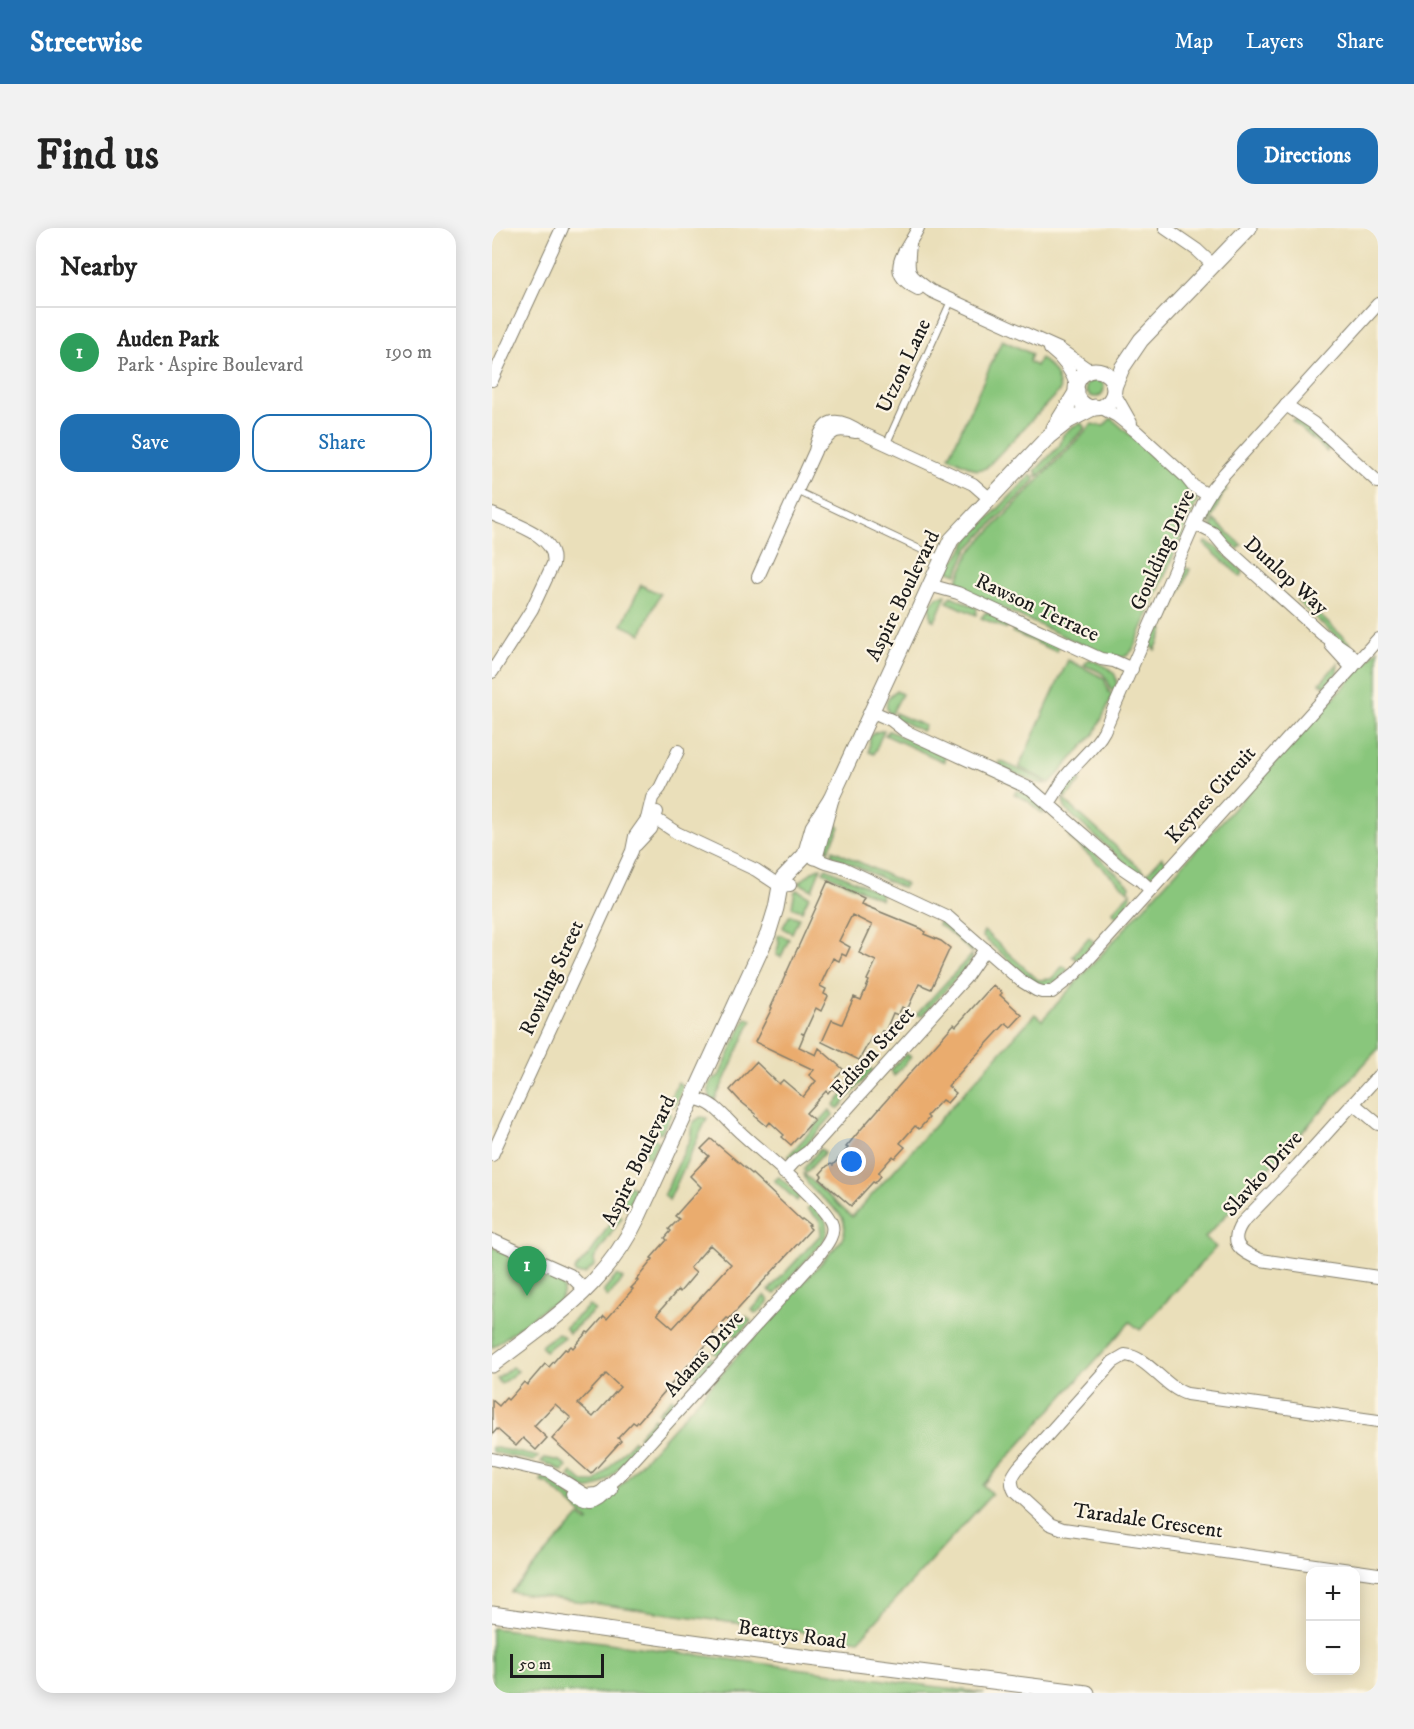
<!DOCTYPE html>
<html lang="en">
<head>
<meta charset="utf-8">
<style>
  :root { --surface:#fff; --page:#f2f2f2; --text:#222; --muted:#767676; --line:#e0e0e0; --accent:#1f6fb2 }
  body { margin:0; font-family:"IM FELL DW Pica",serif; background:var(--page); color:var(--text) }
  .controls { position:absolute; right:18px; bottom:18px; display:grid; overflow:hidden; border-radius:12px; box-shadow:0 3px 15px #0003 }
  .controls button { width:54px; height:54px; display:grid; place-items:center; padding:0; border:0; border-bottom:2px solid var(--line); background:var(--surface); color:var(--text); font:30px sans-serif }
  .scale { position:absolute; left:18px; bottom:15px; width:94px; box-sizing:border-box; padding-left:6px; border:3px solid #1c1c1c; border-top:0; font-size:16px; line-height:21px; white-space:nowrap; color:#1c1c1c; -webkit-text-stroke:4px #fcf5e5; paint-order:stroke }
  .you { position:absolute; left:360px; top:934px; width:21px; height:21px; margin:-15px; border:4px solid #fff; border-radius:50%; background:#1a73e8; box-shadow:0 0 0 9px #1a73e833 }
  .badge { display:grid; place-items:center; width:39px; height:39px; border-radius:50%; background:var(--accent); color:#fff; font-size:20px; font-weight:700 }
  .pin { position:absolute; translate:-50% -50px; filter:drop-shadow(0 2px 3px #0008) }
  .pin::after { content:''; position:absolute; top:32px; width:21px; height:18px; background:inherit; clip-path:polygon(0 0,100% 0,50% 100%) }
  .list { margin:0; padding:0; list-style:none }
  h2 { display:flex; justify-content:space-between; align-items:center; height:78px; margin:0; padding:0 24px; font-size:26px }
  h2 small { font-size:20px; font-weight:400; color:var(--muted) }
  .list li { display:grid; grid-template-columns:39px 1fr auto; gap:18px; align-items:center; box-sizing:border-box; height:90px; padding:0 24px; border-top:2px solid var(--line) }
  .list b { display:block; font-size:22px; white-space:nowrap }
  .list p { margin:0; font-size:20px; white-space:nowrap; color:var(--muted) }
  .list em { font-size:20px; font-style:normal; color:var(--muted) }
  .actions { display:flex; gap:12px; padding:18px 24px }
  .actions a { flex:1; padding:14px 0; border:2px solid var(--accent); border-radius:18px; text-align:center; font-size:21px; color:var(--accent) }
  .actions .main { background:var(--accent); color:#fff }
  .map { position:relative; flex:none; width:886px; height:1465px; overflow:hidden; border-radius:18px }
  header { display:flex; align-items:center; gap:36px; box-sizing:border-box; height:84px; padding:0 30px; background:var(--accent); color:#fff }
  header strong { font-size:28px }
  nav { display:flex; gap:33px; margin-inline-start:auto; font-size:21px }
  .intro { display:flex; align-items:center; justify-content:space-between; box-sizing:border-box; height:144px; padding:0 36px }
  h1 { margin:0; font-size:42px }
  .button { padding:15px 27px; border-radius:18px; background:var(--accent); color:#fff; font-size:21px; font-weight:700 }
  main { display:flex; gap:36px; padding:0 36px }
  aside { flex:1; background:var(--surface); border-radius:18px; box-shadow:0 3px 15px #0003 }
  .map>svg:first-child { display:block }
  .green { fill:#89c67c; stroke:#52714c; stroke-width:1.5 }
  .building { fill:#eaac6e; fill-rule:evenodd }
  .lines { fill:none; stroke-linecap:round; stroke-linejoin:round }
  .service-casing { stroke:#837e6b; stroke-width:8 }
  .minor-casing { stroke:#837e6b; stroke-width:14 }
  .tertiary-casing { stroke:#837e6b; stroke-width:17 }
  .service { stroke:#fff; stroke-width:6 }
  .minor { stroke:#fff; stroke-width:12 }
  .tertiary { stroke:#fff; stroke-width:15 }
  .labels { text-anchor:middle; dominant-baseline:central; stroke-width:4.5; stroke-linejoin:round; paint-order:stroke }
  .street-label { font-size:21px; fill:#1c1c1c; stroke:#fcf5e5 }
</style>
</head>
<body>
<header>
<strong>Streetwise</strong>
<nav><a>Map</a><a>Layers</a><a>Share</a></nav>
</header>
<div class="intro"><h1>Find us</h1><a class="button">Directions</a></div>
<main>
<aside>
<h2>Nearby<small></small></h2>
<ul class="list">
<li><span class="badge" style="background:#2e9e5b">1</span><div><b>Auden Park</b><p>Park · Aspire Boulevard</p></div><em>190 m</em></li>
</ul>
<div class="actions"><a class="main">Save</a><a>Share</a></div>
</aside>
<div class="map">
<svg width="886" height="1465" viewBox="0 0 886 1465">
  <rect width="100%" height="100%" fill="#fcf5e5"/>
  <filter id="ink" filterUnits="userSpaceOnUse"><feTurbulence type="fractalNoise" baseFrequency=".0167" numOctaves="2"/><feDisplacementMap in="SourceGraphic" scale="12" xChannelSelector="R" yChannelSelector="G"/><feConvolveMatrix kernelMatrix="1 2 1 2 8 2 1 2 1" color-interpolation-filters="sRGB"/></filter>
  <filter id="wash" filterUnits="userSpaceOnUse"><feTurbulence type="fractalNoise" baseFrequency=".008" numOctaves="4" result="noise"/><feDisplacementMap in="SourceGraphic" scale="24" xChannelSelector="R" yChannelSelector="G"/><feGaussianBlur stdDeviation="1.35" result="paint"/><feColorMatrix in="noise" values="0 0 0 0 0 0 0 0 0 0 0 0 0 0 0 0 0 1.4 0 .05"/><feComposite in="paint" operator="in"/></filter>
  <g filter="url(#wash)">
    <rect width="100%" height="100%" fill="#eadfba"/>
    <g class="green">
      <path d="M510 112 540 126 537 134 544 138 548 130C561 139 566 148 568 162L494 240 485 242 457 229Z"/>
      <circle cx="603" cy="160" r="9"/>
      <path d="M619 190 703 265 705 273 641 421C635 430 630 430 619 430L464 359V356L478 324 600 196 612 198Z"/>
      <path d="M804 191 810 194 837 219 835 224 800 192Z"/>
      <path d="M589 195 593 200 546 249 544 248 546 246 543 243 568 217 571 207 580 199Z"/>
      <path d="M539 247 543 252 475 322 465 346 455 342 459 333 465 330 478 310Z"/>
      <path d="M731 258 735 262 731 266 717 297C713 282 721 269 731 258Z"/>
      <path d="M722 292 750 317 746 321 720 300Z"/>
      <path d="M714 314 724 319 751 344 749 349 712 316Z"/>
      <path d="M692 340 698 341 688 365 682 361Z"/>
      <path d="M149 357 168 366 149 406 130 397Z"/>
      <path d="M454 367 443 393 439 391 438 377 445 369Z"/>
      <path d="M459 368 485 380 484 387 455 374Z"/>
      <path d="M679 369 685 371 674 395 670 389Z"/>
      <path d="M808 369 859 416 855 418 852 416 805 373Z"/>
      <path d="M494 384 516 394 515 401 489 390Z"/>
      <path d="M524 398 567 417 565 424 520 404Z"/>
      <path d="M666 398 672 402 663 422 658 417Z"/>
      <path d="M886 421V821L713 1010 724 1019 648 1102 638 1094 491 1257 500 1266 367 1412 19 1364 88 1288 95 1294 97 1293 56 1256 49 1254 50 1250C65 1249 71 1269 85 1272 94 1274 105 1273 114 1274L349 1013C367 980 316 972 312 946L360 989 543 786 550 792Z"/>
      <path d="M597 431C613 438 630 442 623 463L619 462C613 443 610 445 592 437Z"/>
      <path d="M576 432 612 450 617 464 621 467 603 505 558 555 527 539Z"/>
      <path d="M846 435 845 445 833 458 828 455Z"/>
      <path d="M404 463 410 466 399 487C391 478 394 469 404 463Z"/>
      <path d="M403 485 433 498 430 503 403 490Z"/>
      <path d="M392 502 382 526 377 524 378 509 382 505Z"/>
      <path d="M397 503 453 528 452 534 393 507Z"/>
      <path d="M508 533 548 551 554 556 545 555 507 538Z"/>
      <path d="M584 549 589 553 573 570 570 565Z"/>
      <path d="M525 562 538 567 554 581 551 586 536 573 522 566Z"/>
      <path d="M570 570 652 644 648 647 641 642 574 582Z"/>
      <path d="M345 597 348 599 336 623 334 617 336 603Z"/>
      <path d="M581 606 635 655 638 658 636 663 577 609Z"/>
      <path d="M341 622 414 656 411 660 342 628 340 627Z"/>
      <path d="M670 629 674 634 661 647 653 648Z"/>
      <path d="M329 639 320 662 307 655 321 643Z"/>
      <path d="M334 640 389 665V671L331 644Z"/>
      <path d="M305 662 317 668 310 683 301 680 300 678 303 663Z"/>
      <path d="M639 664C640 674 633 680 626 688H624L620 684Z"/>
      <path d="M298 687 307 690 300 705 292 701 291 699Z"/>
      <path d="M447 693H450L454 695 475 713 478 716 481 725 452 700 446 697Z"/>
      <path d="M492 703 546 752 559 751 571 738 575 741V743C565 755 556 762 541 754L490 708Z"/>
      <path d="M289 707 297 711 289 729 284 727 287 715 286 708Z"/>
      <path d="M597 709 601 713V715L586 732 580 728Z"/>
      <path d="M479 727 480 731 476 737 430 788 424 787Z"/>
      <path d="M254 790 260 792 223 872H219C217 866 215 857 220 852 222 850 225 849 227 848Z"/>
      <path d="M414 826 419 829 402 848 399 842Z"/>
      <path d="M377 839 381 842 347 880H345L342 877Z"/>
      <path d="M186 854 191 858 183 877 180 878 176 876Z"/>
      <path d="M173 882 179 886 170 904 168 905 163 903Z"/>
      <path d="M338 882 341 887 306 926 300 930 296 928Z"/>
      <path d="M209 889 215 890 177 972 172 966 198 911C200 900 197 895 209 889Z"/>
      <path d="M160 909 166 913 159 929H157L152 927Z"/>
      <path d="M328 921 333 924 314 945 312 941 314 938Z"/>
      <path d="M287 949 308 968 305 973 282 952Z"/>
      <path d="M138 957 144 961 136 979 133 980 129 978Z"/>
      <path d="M318 978H320L334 993 335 1004 330 1015 283 1066 277 1062 329 1006 328 993 315 981Z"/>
      <path d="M124 986 130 989 102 1031 103 1037 93 1046H84L82 1043 100 1023Z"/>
      <path d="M0 1019 66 1050C76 1063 71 1076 55 1078L0 1120Z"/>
      <path d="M125 1047 131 1051 116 1069 112 1065V1063Z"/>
      <path d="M273 1067 277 1073 266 1085H263L260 1082Z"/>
      <path d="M97 1078 103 1082 77 1105 73 1099Z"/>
      <path d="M254 1088 259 1093 246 1107 243 1108 239 1104Z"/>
      <path d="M66 1105 72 1109 53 1123 49 1118Z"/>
      <path d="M235 1109 240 1114 228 1127H225L221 1124Z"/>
      <path d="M218 1129 221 1132V1134L208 1150H206L201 1146Z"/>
      <path d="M20 1139 26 1143 9 1156 5 1151Z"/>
      <path d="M180 1170 184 1174V1176L172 1189H170L166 1185Z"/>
      <path d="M162 1190 166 1193V1196L152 1211H150L146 1208Z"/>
      <path d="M142 1212 146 1216 145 1218C134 1231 110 1267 92 1260 86 1258 82 1252 77 1248L80 1244 91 1254H104Z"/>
      <path d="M0 1219 47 1229 41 1233 0 1224Z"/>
      <path d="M53 1230 68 1233 75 1239 70 1243 61 1238 49 1234Z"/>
      <path d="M0 1400 34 1404 492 1465H0Z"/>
    </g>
    <g id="blocks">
      <g class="building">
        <path d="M336 653 372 670 369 676 430 701 433 704 432 706 449 713 458 720 439 761 427 756 415 782 410 779 406 787 401 785 393 804 390 803 386 811 380 809 367 832 330 814 340 792 350 796 362 769 369 772 377 753 375 752 384 733 367 725 380 697 360 687 347 713 358 719 354 728 350 726 347 733 341 730 328 758 334 761 332 766 336 768 329 783 324 780 312 806 309 805 312 807 307 819 324 827 327 820 352 842 344 850 349 854 342 862 340 860 336 865 334 863 314 885 322 892 299 917 290 909 292 907 278 894 275 898 270 894 263 888 264 886 248 873 238 862 264 834 287 856 291 852 311 869 324 853 317 847 322 842 263 814 280 780 279 779Z"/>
        <path d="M501 757 510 765 508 767 530 787 519 799 514 795 474 838 456 858 464 865 455 875 450 872 435 888 437 890 427 901 423 898 408 915 413 919 403 930 401 928 386 945 389 948 383 955 381 954 359 978 328 951 330 948 328 946 335 938 339 936 341 937 356 920 354 919 370 900 419 844 462 796 464 798Z"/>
        <path d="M219 911 259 945 309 992 310 991 318 997 316 998 319 1001 237 1091 235 1090 221 1105 222 1108 144 1196 141 1194 126 1210 129 1213 99 1246 60 1211 79 1190 63 1176 42 1198 55 1210 44 1222 31 1210 24 1218 5 1201 0 1207V1172L7 1178 14 1170 16 1172 32 1154 35 1157 53 1136 57 1139 73 1121 75 1122 79 1118 81 1120 95 1104 97 1105 112 1088 115 1091 141 1061 139 1060 146 1053 144 1052 161 1031 159 1030 175 1012 173 1010 179 1003 177 1001 187 991 183 988 209 959 198 948 217 928 209 921ZM218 1017 239 1036 181 1100 165 1086 186 1062 188 1064 204 1045 198 1040ZM114 1146 128 1159 101 1189 86 1176Z"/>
      </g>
    </g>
  </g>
  <g filter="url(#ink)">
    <use href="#blocks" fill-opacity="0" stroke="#837e6b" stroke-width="1.5"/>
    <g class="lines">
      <defs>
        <g id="service">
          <path d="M394 217 459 73"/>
          <path d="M305 263 449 331"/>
        </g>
        <g id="minor">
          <path d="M426 0C415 23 390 44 426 61"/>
          <path d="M673 0 705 22 721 37"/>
          <path d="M418 16C415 46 414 45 439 63L567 121 594 140 600 142"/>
          <path d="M558 121C570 130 580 144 585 159"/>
          <path d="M0 152 70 0"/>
          <path d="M622 165 639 195"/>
          <path d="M794 177 821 195 886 254"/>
          <path d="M608 179 625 188 645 204 693 248 701 258 716 267"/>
          <path d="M328 217C342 202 342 200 364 204"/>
          <path d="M0 286C20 295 67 308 61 336L40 381 0 444"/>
          <path d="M703 296 721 305 732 318 830 406 855 423 865 433"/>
          <path d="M266 349 323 223C330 189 344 187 370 205L481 256 497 270"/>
          <path d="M437 357 466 365 609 431 622 433 640 441"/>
          <path d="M839 417 860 440"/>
          <path d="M379 483 399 492 413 503 539 561 626 637 648 652 659 662"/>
          <path d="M557 575C563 567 567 559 572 551 584 534 602 522 612 503L711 276 720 261 732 246 886 76"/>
          <path d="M155 591H164L185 605 264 642 288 658 298 657"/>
          <path d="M144 617 159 601 165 584"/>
          <path d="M316 624C326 633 336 636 349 639L456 689 528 752 544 762 550 764H560L584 745 886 411"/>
          <path d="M886 848 806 937 750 995C736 1016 749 1024 769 1032L886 1049"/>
          <path d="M861 875 886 896"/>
          <path d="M0 927 140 623 143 608 155 591 160 570 168 560 186 523"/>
          <path d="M292 945 302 934 316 924 474 749 493 721"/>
          <path d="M0 1012 78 1047 94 1063"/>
          <path d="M886 1193 695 1166C673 1160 655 1128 633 1127L621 1134 527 1239C520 1248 517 1253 523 1264L558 1296 571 1301 886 1346"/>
          <path d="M0 1231 57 1244 94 1267 104 1266 109 1264 127 1248 325 1030C331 1020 343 1009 340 997 335 977 267 922 249 905 240 897 231 886 222 879 216 874 209 872 201 870"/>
          <path d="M80 1266C96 1281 107 1279 120 1262"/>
        </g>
        <g id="tertiary">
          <circle cx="603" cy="161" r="19"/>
          <path d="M622 159 630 140 649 112 757 0"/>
          <path d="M562 200 585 163"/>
          <path d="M323 629 339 571 459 312 557 208 576 193 603 179"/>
          <path d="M0 1137C60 1092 114 1057 147 987L276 706 284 680 288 658 291 650 313 627 321 599 339 571"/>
          <path d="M0 1386 301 1428 595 1465"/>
        </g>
      </defs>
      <use href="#service" class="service-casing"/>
      <use href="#minor" class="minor-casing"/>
      <use href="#tertiary" class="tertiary-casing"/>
      <use href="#service" class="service"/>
      <use href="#minor" class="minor"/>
      <use href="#tertiary" class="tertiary"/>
    </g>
  </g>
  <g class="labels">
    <g class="street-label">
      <text transform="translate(412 138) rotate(-65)">Utzon Lane</text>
      <text transform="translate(671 322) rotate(-66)">Goulding Drive</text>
      <text transform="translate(794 348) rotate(42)">Dunlop Way</text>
      <text transform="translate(411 368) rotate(-64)">Aspire Boulevard</text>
      <text transform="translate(545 380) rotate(25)">Rawson Terrace</text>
      <text transform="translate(719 567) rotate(-48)">Keynes Circuit</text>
      <text transform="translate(60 750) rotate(-65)">Rowling Street</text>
      <text transform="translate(381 824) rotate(-48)">Edison Street</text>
      <text transform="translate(147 933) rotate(-64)">Aspire Boulevard</text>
      <text transform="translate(771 946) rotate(-48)">Slavko Drive</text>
      <text transform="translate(212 1126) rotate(-48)">Adams Drive</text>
      <text transform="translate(656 1293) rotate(8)">Taradale Crescent</text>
      <text transform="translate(300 1407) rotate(8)">Beattys Road</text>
    </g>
  </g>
</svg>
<div class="controls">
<button>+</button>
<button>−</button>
</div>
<div class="scale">50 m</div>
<div class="you"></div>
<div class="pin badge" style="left:35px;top:1068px;background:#2e9e5b">1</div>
</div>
</main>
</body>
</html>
